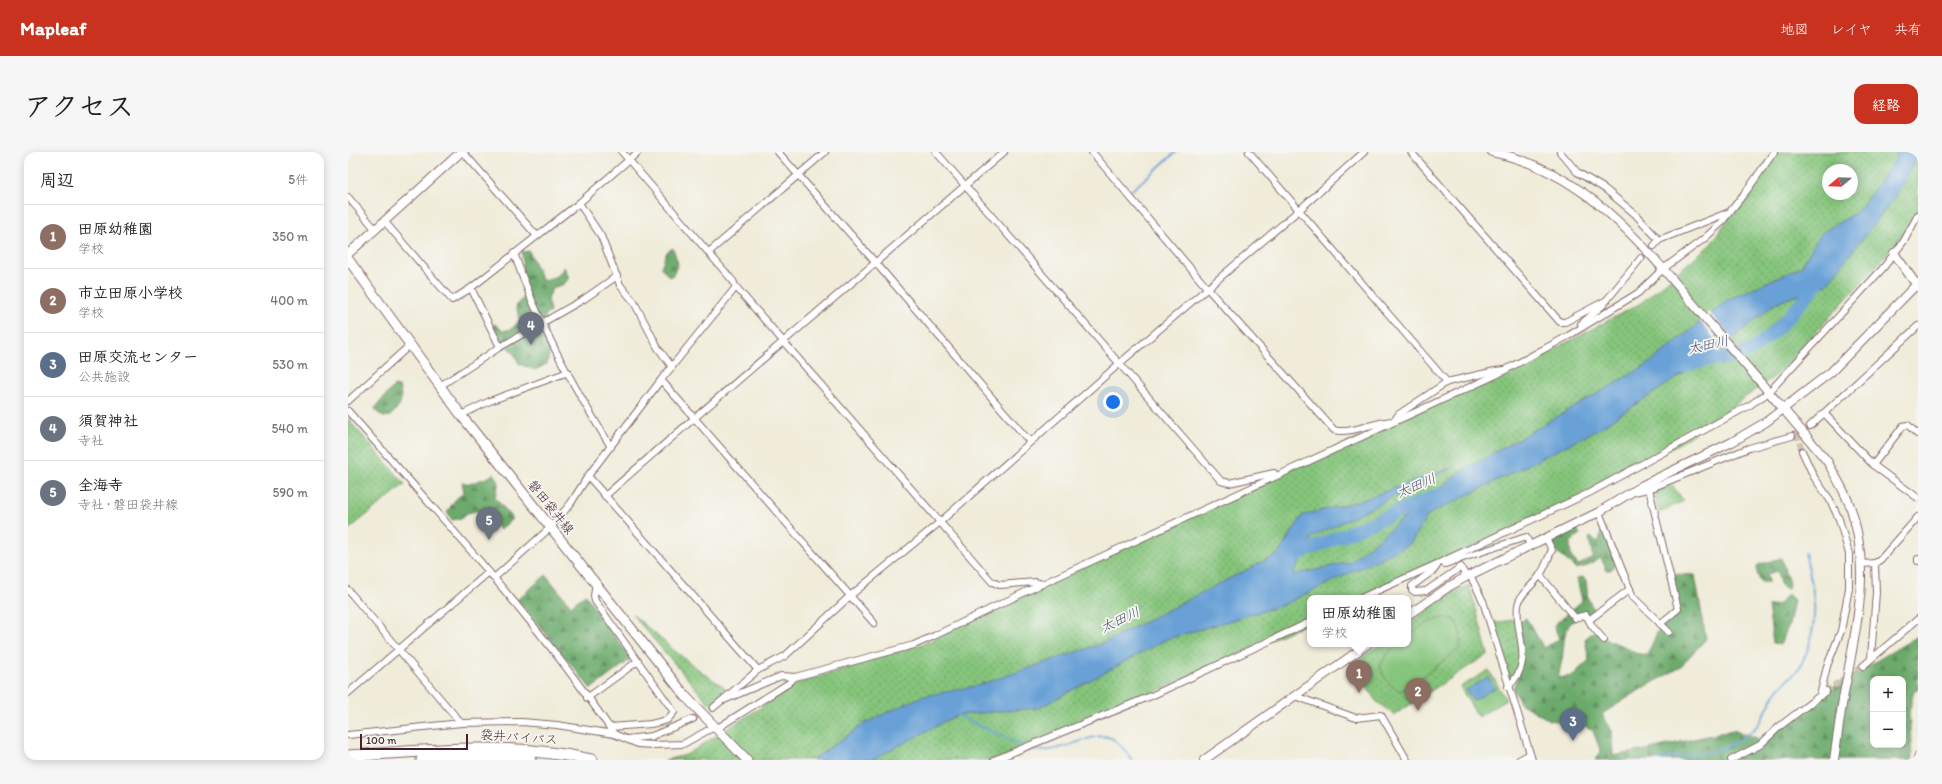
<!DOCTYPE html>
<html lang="ja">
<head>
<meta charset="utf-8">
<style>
  :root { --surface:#fff; --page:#f6f6f6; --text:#222; --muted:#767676; --line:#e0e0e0; --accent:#c8321e }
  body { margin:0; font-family:Itim,"Klee One",sans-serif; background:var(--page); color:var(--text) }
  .controls { position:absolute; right:12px; bottom:12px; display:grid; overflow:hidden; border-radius:8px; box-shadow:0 2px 10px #0003 }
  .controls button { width:36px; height:36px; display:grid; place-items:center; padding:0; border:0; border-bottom:1px solid var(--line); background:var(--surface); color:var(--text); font:20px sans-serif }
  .compass { position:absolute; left:1474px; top:12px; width:36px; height:36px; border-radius:50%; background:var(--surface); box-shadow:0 2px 10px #0003; rotate:251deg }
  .scale { position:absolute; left:12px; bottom:10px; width:108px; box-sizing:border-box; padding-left:4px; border:2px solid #4a1f2b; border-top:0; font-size:11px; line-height:14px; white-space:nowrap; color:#4a1f2b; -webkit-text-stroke:3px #f6f6f2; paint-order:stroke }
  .you { position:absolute; left:765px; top:250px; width:14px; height:14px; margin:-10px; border:3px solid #fff; border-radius:50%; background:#1a73e8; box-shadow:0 0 0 6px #1a73e833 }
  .badge { display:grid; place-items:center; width:26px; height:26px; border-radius:50%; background:var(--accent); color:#fff; font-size:13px; font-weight:700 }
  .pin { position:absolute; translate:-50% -33px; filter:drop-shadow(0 1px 2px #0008) }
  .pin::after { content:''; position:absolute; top:21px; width:14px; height:12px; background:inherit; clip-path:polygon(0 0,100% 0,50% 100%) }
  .popup { position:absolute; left:959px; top:443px; width:104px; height:52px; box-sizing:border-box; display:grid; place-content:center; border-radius:8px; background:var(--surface); filter:drop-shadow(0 1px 3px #0005); font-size:13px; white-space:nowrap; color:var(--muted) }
  .popup b { font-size:15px; color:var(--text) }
  .popup::after { content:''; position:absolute; left:50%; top:100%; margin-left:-8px; border:8px solid transparent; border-top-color:var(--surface) }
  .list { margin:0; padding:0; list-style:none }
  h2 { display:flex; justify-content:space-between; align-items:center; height:52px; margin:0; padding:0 16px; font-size:17px }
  h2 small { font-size:13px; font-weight:400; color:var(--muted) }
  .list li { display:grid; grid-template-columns:26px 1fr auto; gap:12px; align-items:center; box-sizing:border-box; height:64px; padding:0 16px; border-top:1px solid var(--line) }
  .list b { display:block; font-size:15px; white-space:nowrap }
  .list p { margin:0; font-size:13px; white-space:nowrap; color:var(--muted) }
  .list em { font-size:13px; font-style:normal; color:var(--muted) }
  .map { position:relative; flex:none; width:1570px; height:608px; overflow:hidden; border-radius:12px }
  header { display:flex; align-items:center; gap:24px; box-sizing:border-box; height:56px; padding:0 20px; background:var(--accent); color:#fff }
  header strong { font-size:19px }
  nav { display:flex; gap:22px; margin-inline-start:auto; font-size:14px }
  .intro { display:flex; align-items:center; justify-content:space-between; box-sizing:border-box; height:96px; padding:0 24px }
  h1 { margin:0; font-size:28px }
  .button { padding:10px 18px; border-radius:12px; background:var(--accent); color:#fff; font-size:14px; font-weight:700 }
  main { display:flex; gap:24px; padding:0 24px }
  aside { flex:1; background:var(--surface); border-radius:12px; box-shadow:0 2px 10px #0003 }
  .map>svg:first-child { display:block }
  .grass { fill:url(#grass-dots); stroke:#687254; fill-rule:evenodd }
  .forest { fill:url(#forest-firs); stroke:#5b644c; fill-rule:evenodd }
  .garden { fill:#85c57c; stroke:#687254 }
  .water { fill:#69a1d7; stroke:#5a6081 }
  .pier { fill:#f0ecd9 }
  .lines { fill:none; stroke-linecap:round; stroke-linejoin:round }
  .stream { stroke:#69a1d7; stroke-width:2 }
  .river { stroke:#69a1d7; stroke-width:13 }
  .minor-tunnel { stroke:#cfc3b6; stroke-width:6; stroke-dasharray:6 3; stroke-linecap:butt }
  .minor-casing { stroke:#846768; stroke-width:8 }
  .tertiary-casing { stroke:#846768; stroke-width:10 }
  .secondary-casing { stroke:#846768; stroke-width:11 }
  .trunk-casing { stroke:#846768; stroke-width:13 }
  .minor { stroke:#fff; stroke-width:6 }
  .tertiary { stroke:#fff; stroke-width:8 }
  .secondary { stroke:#fff; stroke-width:9 }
  .trunk { stroke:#fff; stroke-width:11 }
  .labels { text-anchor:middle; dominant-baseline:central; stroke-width:3.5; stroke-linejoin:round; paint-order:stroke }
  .street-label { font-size:13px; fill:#4a1f2b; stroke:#f6f6f2 }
  .water-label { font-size:14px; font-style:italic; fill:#565370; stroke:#f6f6f2 }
</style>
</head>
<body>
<header>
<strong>Mapleaf</strong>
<nav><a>地図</a><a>レイヤ</a><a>共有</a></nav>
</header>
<div class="intro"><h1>アクセス</h1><a class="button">経路</a></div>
<main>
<aside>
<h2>周辺<small>5件</small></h2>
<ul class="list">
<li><span class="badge" style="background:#8d6e63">1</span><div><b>田原幼稚園</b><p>学校</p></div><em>350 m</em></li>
<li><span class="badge" style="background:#8d6e63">2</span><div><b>市立田原小学校</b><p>学校</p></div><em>400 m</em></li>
<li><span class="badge" style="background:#5c6f8a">3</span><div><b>田原交流センター</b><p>公共施設</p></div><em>530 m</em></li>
<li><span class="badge" style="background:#6b7280">4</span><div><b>須賀神社</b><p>寺社</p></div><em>540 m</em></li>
<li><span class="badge" style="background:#6b7280">5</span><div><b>全海寺</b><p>寺社 · 磐田袋井線</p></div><em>590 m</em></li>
</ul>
</aside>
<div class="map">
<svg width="1570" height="608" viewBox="0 0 1570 608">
  <defs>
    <pattern id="grass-dots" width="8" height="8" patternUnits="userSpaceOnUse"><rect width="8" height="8" fill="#85c57c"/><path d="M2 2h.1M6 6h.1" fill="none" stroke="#6f9f66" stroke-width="1.8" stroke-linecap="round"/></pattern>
    <pattern id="forest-firs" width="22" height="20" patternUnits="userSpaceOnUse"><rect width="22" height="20" fill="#6caa6c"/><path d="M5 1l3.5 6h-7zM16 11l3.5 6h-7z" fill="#5b8a59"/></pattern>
  </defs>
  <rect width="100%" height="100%" fill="#f6f6f2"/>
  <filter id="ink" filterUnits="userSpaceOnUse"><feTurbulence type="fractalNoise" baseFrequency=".025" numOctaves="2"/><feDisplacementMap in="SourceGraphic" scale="8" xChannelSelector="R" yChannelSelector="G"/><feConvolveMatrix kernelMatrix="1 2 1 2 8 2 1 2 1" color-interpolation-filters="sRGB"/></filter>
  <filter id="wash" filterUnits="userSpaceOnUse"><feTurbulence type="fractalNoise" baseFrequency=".012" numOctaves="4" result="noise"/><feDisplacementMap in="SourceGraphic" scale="16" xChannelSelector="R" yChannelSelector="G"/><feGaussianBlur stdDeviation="0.9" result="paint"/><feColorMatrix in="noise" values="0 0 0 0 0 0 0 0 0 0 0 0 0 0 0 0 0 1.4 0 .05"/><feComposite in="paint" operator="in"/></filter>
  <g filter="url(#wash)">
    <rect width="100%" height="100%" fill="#f0ecd9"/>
    <g class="grass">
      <path d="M1425 0H1570V63L1538 103 1430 222 1335 289 1241 341 1014 446H962V470L722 578 646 608H317L338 603 451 531 577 491 965 306 1180 211 1293 151 1363 92ZM1480 18H1504V42H1480Z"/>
      <path d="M0 267 57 332 0 378Z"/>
      <path d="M1324 333 1336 349 1311 361 1306 340Z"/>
      <path d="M1121 433C1129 456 1133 479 1140 502L1046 563 1028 549 1004 513 1032 492H1060V472L1106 439Z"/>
      <path d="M284 462C315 488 343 515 378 536L362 553Z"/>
      <path d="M1171 467 1174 510 1162 528 1144 471Z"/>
    </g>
    <g class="forest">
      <path d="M325 96 330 112 325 123 321 125 313 115 319 100Z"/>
      <path d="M181 99 194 128C205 127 211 124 216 115L221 126 216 132 204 136 200 148 202 160 196 164 202 198 199 212 187 218 171 212 166 201 147 184 143 175 147 172 155 179 163 177 172 169 168 154 176 145 174 100Z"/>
      <path d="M46 234 51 235C56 248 52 255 42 264L35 265 29 260 27 256Z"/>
      <path d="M146 321 151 330 147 346 165 366 152 378 134 358 119 361 115 366 104 368 99 360 107 348 116 340 114 330 121 332 141 325Z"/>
      <path d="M1226 372 1232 382 1222 391 1223 405 1231 413 1245 405 1241 389 1242 385 1250 390 1252 386 1253 378 1258 376 1269 408 1264 417 1259 419 1253 406 1236 415 1228 417C1220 408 1209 403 1203 393Z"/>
      <path d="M1433 406 1441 431 1440 437 1432 433 1430 419 1419 422 1421 430H1413C1410 425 1407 419 1410 413Z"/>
      <path d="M1325 422 1347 423 1358 487 1340 506 1333 515 1295 536 1254 562 1264 579 1265 604 1302 597 1385 578 1416 589 1478 539 1570 484V537L1566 538 1561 561 1564 608H1247L1253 600 1245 579 1235 573 1201 568 1172 551 1165 537 1176 505 1171 471 1178 466 1196 496 1211 487 1206 473 1234 449 1229 426 1235 425 1238 428 1240 446 1247 461 1241 468 1238 463C1212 471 1218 486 1214 507 1213 514 1211 520 1210 526L1224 524 1241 508 1237 487 1248 478 1257 487 1278 495 1287 501 1299 503 1314 470 1330 457 1323 427ZM1525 527H1555V593H1525Z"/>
      <path d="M198 423 223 454 237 442 283 507 243 537 195 478 169 448Z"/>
      <path d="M1440 442 1446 448 1441 473 1432 493 1425 491 1420 454 1431 452Z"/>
    </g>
    <g class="garden">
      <path d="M1096 466 1106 467 1112 478V496L1064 533 1052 539C1041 534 1036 526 1032 514 1039 502 1046 492 1060 492V485C1070 476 1082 468 1096 466Z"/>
      <path d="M1141 518 1158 548 1130 565 1112 535Z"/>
    </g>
    <g class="water">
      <path d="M1550 0H1570V4L1548 44 1478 133 1427 151 1372 198 1247 279 1080 363 1062 392 935 453 819 487 691 556 609 563 524 608H464L519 570 572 545 628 534 755 491 930 402 955 363 1011 349 1108 314 964 385 945 423 1002 410 1111 321 1299 213 1381 147 1453 115 1472 82 1510 59 1546 10Z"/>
      <path d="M1140 525 1147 536 1125 549 1118 538Z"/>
    </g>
    <path class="pier" d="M1361 160 1386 189 1376 198 1351 168Z"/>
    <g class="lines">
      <g class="stream">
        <path d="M784 38 828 0"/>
        <path d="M609 563 675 594"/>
        <path d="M679 596C709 608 745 575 765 587 773 592 779 601 784 608"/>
        <path d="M1311 608C1337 602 1364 603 1388 590 1415 575 1413 566 1427 542 1433 531 1447 524 1453 513 1473 475 1467 440 1457 401"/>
      </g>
      <g class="river">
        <path d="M1337 214C1353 207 1372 208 1389 204 1418 196 1455 149 1474 125"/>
        <path d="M941 406 1094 341"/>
      </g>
    </g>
  </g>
  <g filter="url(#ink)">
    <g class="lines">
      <g class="minor-tunnel">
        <path d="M1449 282 1454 299"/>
        <path d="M1444 284 1462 274"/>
        <path d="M1478 539 1515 514"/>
        <path d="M345 567 365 556"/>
      </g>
      <defs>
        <g id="minor">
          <path d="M115 0 189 84"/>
          <path d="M274 0 385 129 388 135 644 430 652 433 688 430 694 432"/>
          <path d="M430 0 527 110 682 290"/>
          <path d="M588 0 873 329 881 331 926 321"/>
          <path d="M744 0 859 136 986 278C1002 283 1027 269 1046 269L1051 262 1099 230 1147 219 1156 218"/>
          <path d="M901 0 1099 230"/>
          <path d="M1063 0 1212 170H1217L1259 148"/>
          <path d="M1212 0 1229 20 1257 37 1287 62 1311 88"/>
          <path d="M0 45 28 78"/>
          <path d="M231 51 253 84 272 133 286 150 310 196 324 215"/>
          <path d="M37 70 104 148 123 136 231 51 290 0"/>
          <path d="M1306 94 1311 88 1379 61"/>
          <path d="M361 100 477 0"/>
          <path d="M166 101C189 170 225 234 263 295"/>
          <path d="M123 136 152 195"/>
          <path d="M1233 172 1254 154 1293 106"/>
          <path d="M313 228 526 471"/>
          <path d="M92 234 152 195 236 147 269 124"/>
          <path d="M0 249 62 193"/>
          <path d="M0 259C92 364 188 467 266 582"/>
          <path d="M1476 261 1525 313 1570 346"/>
          <path d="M113 263 142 249 220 220"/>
          <path d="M1462 274 1570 174"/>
          <path d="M1454 299 1466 325 1482 348 1491 367 1501 402V436L1493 479 1479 514 1472 544"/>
          <path d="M1525 313 1555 274 1560 273 1569 282 1570 281"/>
          <path d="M240 324 410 518"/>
          <path d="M1301 337 1330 457 1312 472"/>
          <path d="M1285 340 1301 337 1401 296 1444 284"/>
          <path d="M257 344C389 228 523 115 656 0"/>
          <path d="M1251 360 1285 445 1321 480"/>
          <path d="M1570 407V409"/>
          <path d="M1097 412 1178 385 1182 393"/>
          <path d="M1514 412 1527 411 1532 408 1570 365"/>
          <path d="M1089 414 1086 418 1064 434V438L1067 440 1078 439 1113 415 1118 425"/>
          <path d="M1122 423 1135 449 1184 608"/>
          <path d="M1192 423 1227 466 1238 463 1244 474 1256 488"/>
          <path d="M146 426 203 375 223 351 240 324 313 228 388 135"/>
          <path d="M248 431 246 444 247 449 326 560 319 568 303 572 262 575"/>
          <path d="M0 438 113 571"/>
          <path d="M1013 446 1089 412 1241 341 1402 253 1421 240 1535 116 1556 89 1570 63"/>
          <path d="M1241 468 1282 437"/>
          <path d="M1523 506 1528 440 1527 411"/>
          <path d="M1515 514 1570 467"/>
          <path d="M1160 535C1188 508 1166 484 1170 453 1172 441 1185 434 1192 423 1197 416 1200 406 1204 398L1198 386"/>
          <path d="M0 541 141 420"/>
          <path d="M947 544 1008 566 1033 563 1059 608"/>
          <path d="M239 546 290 509"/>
          <path d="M376 548 433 524 447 525 566 493 586 484 694 432 1148 223 1220 184 1290 141 1315 117 1357 86 1373 71 1400 37 1426 0"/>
          <path d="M365 556 410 518 437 504 502 444 592 370 772 211 950 59 1016 0"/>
          <path d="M368 577 441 531 447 525"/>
          <path d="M0 583 113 571 174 570 209 573 266 582 290 592 305 593 335 592 366 575"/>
          <path d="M279 587 304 584 345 567"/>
          <path d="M646 608 803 544 962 470"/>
          <path d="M1171 608 1182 602"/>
          <path d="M1383 608 1412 593 1432 574 1478 539"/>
          <path d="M1569 608 1570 603"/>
        </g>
        <g id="tertiary">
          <path d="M1144 0C1243 20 1301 101 1363 173 1402 218 1441 263 1479 309 1489 327 1501 346 1506 367 1521 422 1509 471 1499 526 1493 554 1490 581 1486 608"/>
          <path d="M1546 101 1570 135"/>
          <path d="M0 102 113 0"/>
          <path d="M1060 463 1102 434 1118 425 1251 360 1295 333 1384 290 1418 270 1483 220 1570 131"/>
          <path d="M856 608 1020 492"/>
        </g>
        <path id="secondary" d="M0 107 113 263 339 546 399 608"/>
        <g id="trunk">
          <path d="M0 604C82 598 163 590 244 608"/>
          <path d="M74 608 134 606 182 608"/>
        </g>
      </defs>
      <use href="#minor" class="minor-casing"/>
      <use href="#tertiary" class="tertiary-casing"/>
      <use href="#secondary" class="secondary-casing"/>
      <use href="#trunk" class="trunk-casing"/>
      <use href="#minor" class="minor"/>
      <use href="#tertiary" class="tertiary"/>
      <use href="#secondary" class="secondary"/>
      <use href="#trunk" class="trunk"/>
    </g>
  </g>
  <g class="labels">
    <g class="street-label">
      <text transform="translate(203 355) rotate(51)">磐田袋井線</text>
      <text transform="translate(171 585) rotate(4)">袋井バイパス</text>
    </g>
    <g class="water-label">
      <text transform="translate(1360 193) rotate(-12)">太田川</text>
      <text transform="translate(1068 334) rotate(-23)">太田川</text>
      <text transform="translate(772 468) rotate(-25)">太田川</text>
    </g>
  </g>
</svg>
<div class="controls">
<button>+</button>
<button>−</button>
</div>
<svg class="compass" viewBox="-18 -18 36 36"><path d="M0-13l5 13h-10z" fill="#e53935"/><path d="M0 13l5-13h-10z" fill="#767676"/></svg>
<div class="scale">100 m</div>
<div class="you"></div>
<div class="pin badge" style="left:1011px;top:541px;background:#8d6e63">1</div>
<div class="popup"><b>田原幼稚園</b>学校</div>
<div class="pin badge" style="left:1070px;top:559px;background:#8d6e63">2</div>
<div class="pin badge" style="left:1225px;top:589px;background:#5c6f8a">3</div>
<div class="pin badge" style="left:183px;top:193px;background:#6b7280">4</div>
<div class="pin badge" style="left:141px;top:388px;background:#6b7280">5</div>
</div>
</main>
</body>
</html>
